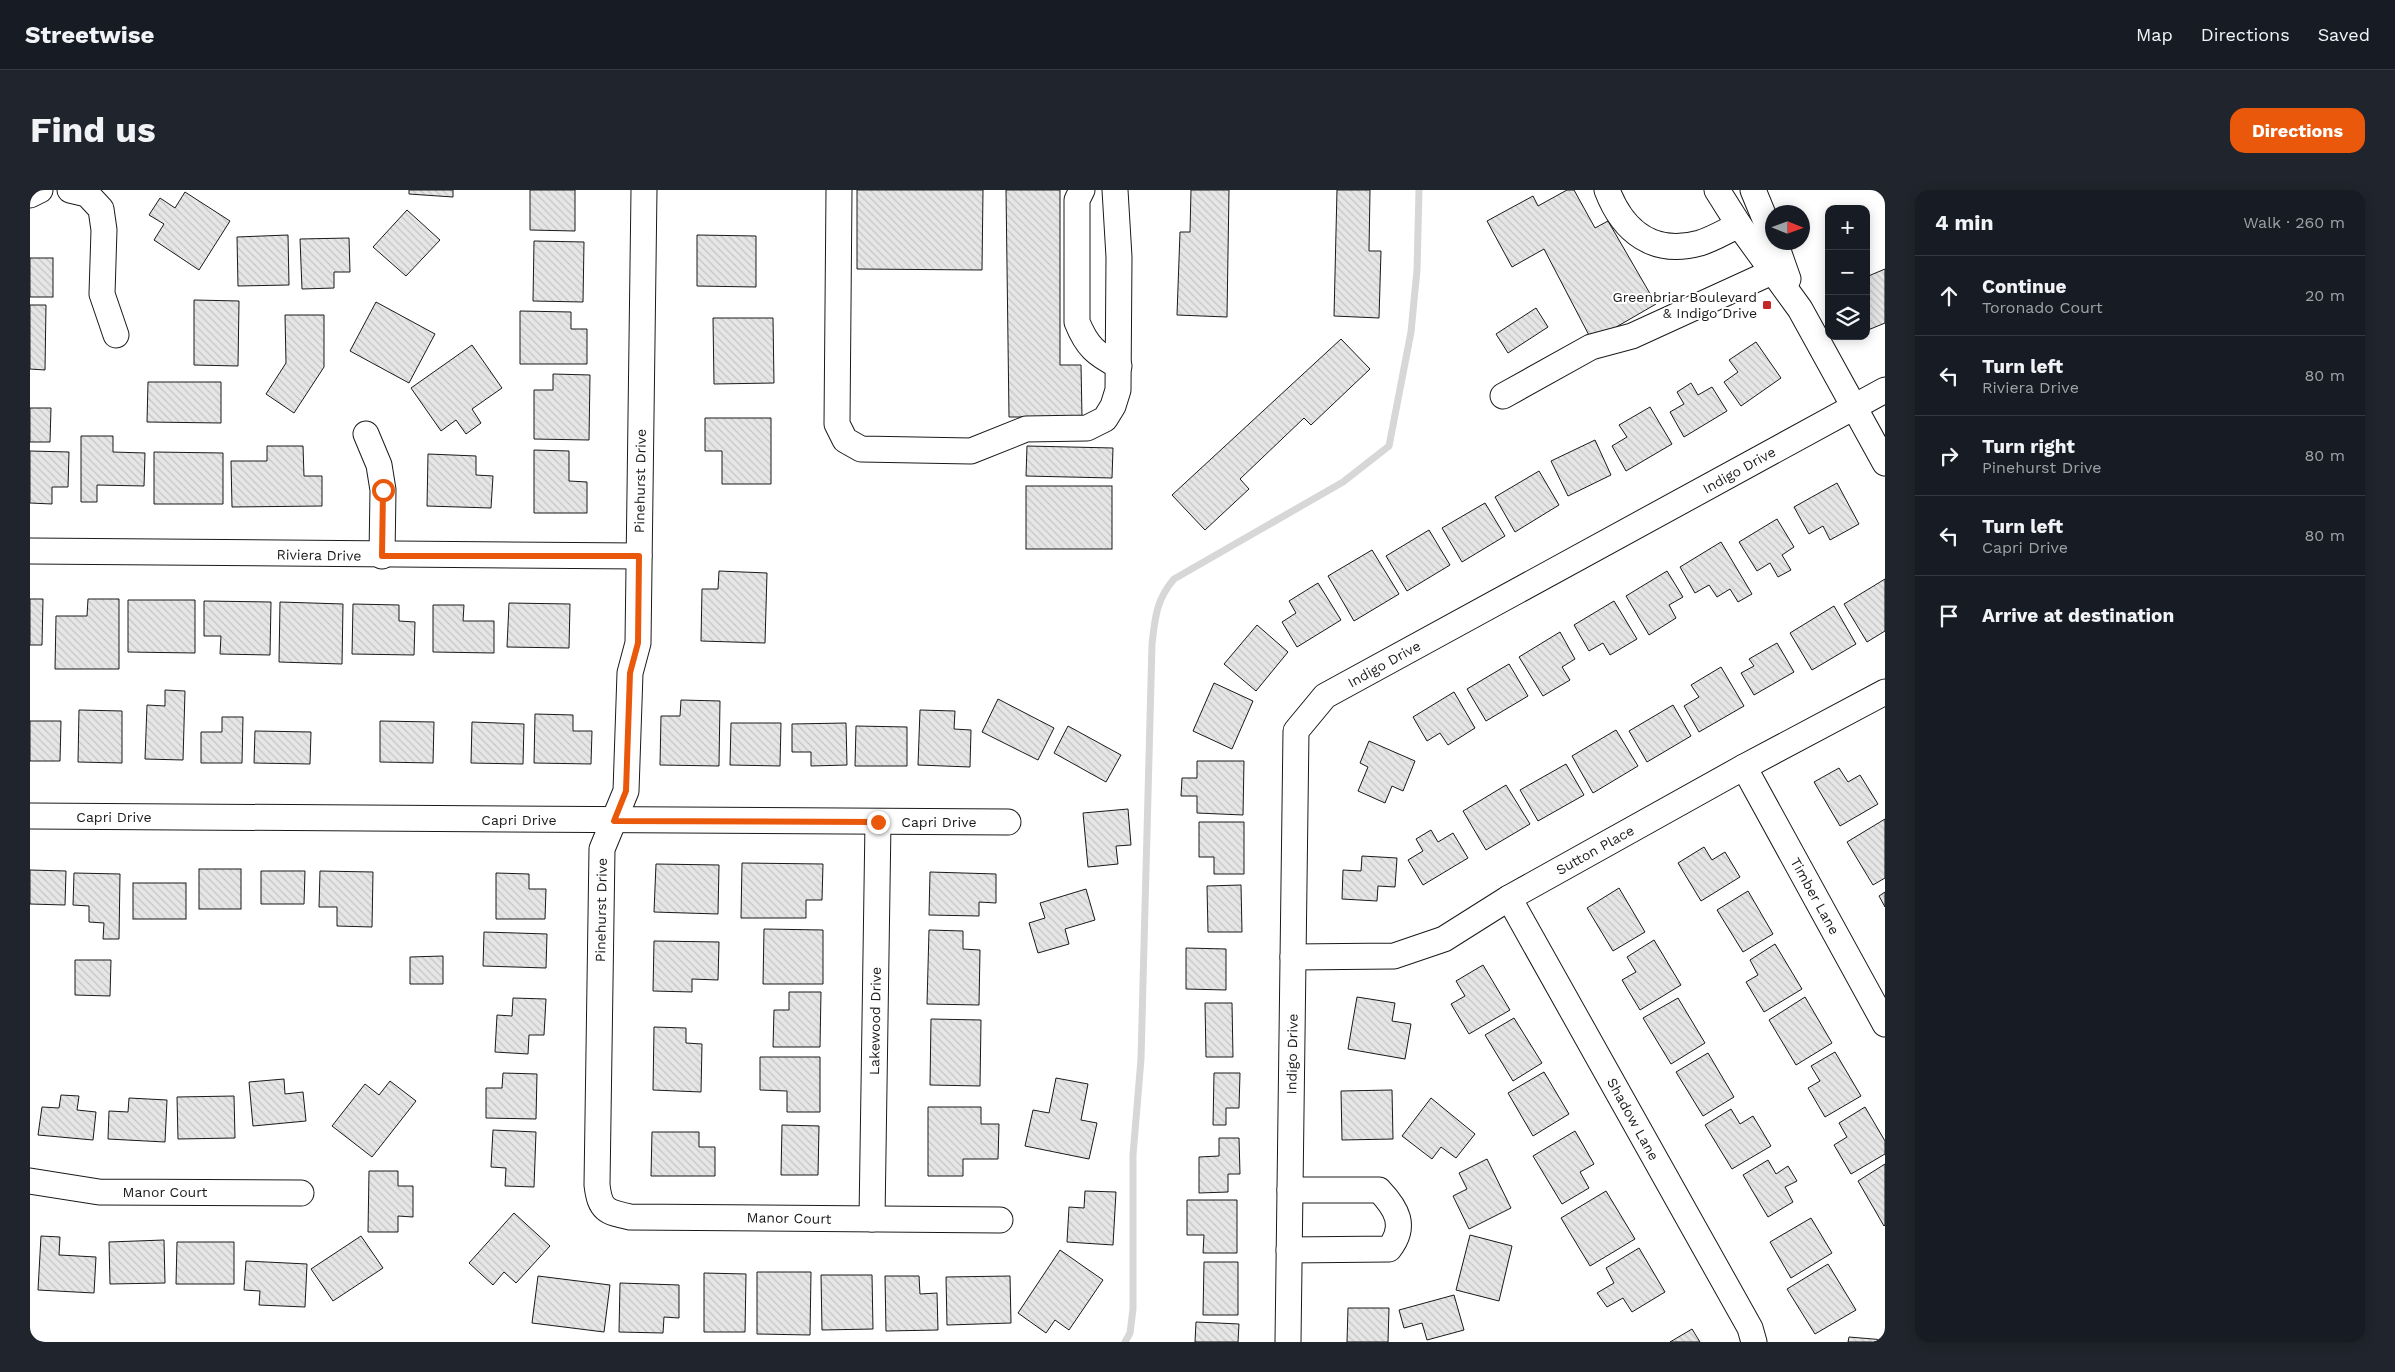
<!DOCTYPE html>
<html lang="en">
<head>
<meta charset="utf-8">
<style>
  :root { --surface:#171b24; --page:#20242c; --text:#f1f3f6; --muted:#9ea1a6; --line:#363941; --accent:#ea580c }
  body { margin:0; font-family:"Work Sans",sans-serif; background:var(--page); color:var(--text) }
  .controls { position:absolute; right:15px; top:15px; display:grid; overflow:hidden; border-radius:10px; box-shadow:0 2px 12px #0003 }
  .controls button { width:45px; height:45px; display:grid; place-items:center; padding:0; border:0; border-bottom:1px solid var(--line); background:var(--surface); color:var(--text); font:25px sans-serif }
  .compass { position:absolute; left:1735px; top:15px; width:45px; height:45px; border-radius:50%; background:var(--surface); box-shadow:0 2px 12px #0003; rotate:91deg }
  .stop { position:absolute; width:15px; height:15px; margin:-11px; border:4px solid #ea580c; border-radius:50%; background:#fff }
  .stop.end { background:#ea580c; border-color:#fff; box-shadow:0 1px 5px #0008 }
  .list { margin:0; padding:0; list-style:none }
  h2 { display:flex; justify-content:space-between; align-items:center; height:65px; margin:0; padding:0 20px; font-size:21px }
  h2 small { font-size:16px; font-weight:400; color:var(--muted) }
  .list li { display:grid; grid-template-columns:32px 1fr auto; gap:15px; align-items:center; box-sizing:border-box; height:80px; padding:0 20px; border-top:1px solid var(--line) }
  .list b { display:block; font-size:19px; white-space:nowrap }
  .list p { margin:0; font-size:16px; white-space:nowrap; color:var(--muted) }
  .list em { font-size:16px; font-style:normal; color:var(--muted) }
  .icon { flex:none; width:28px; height:28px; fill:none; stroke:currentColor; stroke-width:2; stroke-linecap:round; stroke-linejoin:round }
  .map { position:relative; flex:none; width:1855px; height:1152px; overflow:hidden; border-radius:15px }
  header { display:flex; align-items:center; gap:30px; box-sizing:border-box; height:70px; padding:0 25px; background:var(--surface); border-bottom:1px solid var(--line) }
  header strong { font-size:24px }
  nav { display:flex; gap:28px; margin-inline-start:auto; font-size:18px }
  .intro { display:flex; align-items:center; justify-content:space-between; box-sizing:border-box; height:120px; padding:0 30px }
  h1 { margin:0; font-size:35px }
  .button { padding:12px 22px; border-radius:15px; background:var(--accent); color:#fff; font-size:18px; font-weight:700 }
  main { display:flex; gap:30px; padding:0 30px }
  aside { flex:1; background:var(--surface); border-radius:15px; box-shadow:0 2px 12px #0003 }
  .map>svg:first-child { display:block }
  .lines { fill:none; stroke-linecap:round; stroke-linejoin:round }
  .stream { stroke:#d7d7d7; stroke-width:7 }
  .building { fill:url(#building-back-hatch); stroke:#1a1a1a }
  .minor-casing { stroke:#1a1a1a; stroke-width:27 }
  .minor { stroke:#fff; stroke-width:25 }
  .route { stroke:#ea580c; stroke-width:6 }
  .poi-dot { fill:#c62828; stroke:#fff; stroke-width:2 }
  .labels { text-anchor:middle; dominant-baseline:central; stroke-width:4; stroke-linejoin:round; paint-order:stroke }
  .poi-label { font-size:14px; fill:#1a1a1a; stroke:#fff; text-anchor:end }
  .street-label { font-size:14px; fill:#1a1a1a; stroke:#fff }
</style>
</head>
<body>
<header>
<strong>Streetwise</strong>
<nav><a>Map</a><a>Directions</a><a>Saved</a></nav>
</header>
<div class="intro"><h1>Find us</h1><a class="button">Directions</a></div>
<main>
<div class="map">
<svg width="1855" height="1152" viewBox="0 0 1855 1152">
  <defs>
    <pattern id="building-back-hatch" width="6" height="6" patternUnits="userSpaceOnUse" patternTransform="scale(1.25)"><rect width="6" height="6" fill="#e6e6e6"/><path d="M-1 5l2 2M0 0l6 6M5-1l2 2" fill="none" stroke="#c5c5c5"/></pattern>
  </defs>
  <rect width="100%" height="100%" fill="#fff"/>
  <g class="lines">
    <path class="stream" d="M1095 1152 1100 1143 1103 1119V965L1111 869 1122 454C1125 428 1126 410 1144 389L1313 292 1359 256 1381 142 1387 80 1389 0"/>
  </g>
  <g class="building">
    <path d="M379 0H423V7L379 4Z"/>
    <path d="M500 0H545V41L500 40Z"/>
    <path d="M827 0H953L952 80 827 79Z"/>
    <path d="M976 0H1030V175H1051L1052 227H979Z"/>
    <path d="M1161 0H1199L1197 127 1147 125 1150 42H1160Z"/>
    <path d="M1307 0H1340L1339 61H1351L1349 128 1304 126Z"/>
    <path d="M1537 0H1544L1565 38 1578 31 1626 114 1562 151 1514 59 1482 77 1457 31 1503 6 1508 16Z"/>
    <path d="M155 2 200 31 169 80 124 50 134 34 119 25 130 8 145 18Z"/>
    <path d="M377 20 410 50 376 86 343 57Z"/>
    <path d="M258 45 259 95 208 96 207 47Z"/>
    <path d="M667 45 726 46V97L667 96Z"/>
    <path d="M319 48 320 82H304V98L272 99 270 49Z"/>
    <path d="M504 51 554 52 553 112 503 111Z"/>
    <rect x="0" y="68" width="23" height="39"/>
    <path d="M1855 79V133L1838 140 1836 87Z"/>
    <path d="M164 110 209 111 208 176 164 175Z"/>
    <path d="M346 112 405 144 379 193 320 161Z"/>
    <path d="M0 115H16L15 180 0 179Z"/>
    <path d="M1506 118 1518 137 1478 163 1466 144Z"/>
    <path d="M490 121 541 122V139H557V174H490Z"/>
    <path d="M255 125H294V177L264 223 236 204 256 173Z"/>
    <path d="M683 128H743L744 193 684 194Z"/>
    <path d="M1311 149 1340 179 1281 235 1274 228 1210 289 1219 299 1175 340 1142 305Z"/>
    <path d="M1726 152 1751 188 1711 216 1694 192 1708 182 1699 170Z"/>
    <path d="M442 155 472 198 442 219 451 233 436 244 426 230 411 241 381 198Z"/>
    <path d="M523 184 560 185 559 250 504 249V200H523Z"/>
    <path d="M118 192H191V233L117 232Z"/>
    <path d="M1661 193 1668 205 1682 197 1697 221 1654 247 1640 222 1654 214 1647 202Z"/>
    <path d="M1620 217 1642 254 1596 281 1582 256 1597 247 1589 235Z"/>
    <path d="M0 218H21L20 252H0Z"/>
    <path d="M675 228H741V294H692V261H675Z"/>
    <path d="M51 246H83V262L115 263 114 296 67 295V312H51Z"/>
    <path d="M1565 250 1581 285 1538 306 1521 271Z"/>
    <path d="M237 256H273L274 286H292V316L202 317 201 271H237Z"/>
    <path d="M997 256 1083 258 1082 288 996 286Z"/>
    <path d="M504 260 539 261V291L557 292V323H504Z"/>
    <path d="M0 261 39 262 38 297H22V314L0 313Z"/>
    <path d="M124 262 193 263V314H124Z"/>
    <path d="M398 264 446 266V285L463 286 461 318 397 316Z"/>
    <path d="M1509 281 1529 315 1485 342 1465 307Z"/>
    <path d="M1807 293 1829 334 1800 350 1793 336 1779 344 1764 317Z"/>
    <rect x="996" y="296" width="86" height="63"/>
    <path d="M1455 313 1475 346 1432 372 1412 338Z"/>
    <path d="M1747 329 1764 357 1752 365 1761 380 1748 387 1740 373 1727 381 1709 352Z"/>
    <path d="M1399 340 1420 375 1377 401 1356 366Z"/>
    <path d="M1691 352 1722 404 1708 412 1700 399 1687 407 1679 395 1665 403 1650 377Z"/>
    <path d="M1342 360 1369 404 1324 431 1298 386Z"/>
    <path d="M689 381 737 383 735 453 671 451 672 399H688Z"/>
    <path d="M1637 381 1653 407 1639 415 1646 428 1619 445 1596 406Z"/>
    <path d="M1855 389V441L1837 452 1814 414Z"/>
    <path d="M1288 393 1311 430 1267 457 1252 432 1266 423 1259 411Z"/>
    <path d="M0 409H13L12 455H0Z"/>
    <path d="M58 409H89V479H25L26 426H57Z"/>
    <path d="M98 410H165V463L98 462Z"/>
    <path d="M174 411 241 412 240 465 190 464 191 446H174Z"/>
    <path d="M1584 411 1607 449 1580 465 1573 453 1559 461 1544 435Z"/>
    <path d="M250 412 313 414 312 474 249 472Z"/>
    <path d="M479 413 540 414 539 458 477 457Z"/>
    <path d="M323 414 369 415V431L385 432 384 465 322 464Z"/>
    <path d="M403 415H434L433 431H464V463L403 462Z"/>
    <path d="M1804 416 1826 454 1782 480 1760 443Z"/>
    <path d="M1227 435 1258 462 1226 501 1194 474Z"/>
    <path d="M1530 442 1545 469 1532 477 1540 490 1513 506 1489 467Z"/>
    <path d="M1747 453 1764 482 1724 505 1711 483 1724 476 1719 469Z"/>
    <path d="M1479 474 1498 506 1456 531 1437 499Z"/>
    <path d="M1691 477 1714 516 1669 542 1654 516 1669 507 1661 495Z"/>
    <path d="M1184 493 1223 511 1202 559 1163 541Z"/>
    <path d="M135 500 155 501 153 570 115 569 117 515 135 516Z"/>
    <path d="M1424 502 1445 538 1418 555 1410 543 1397 551 1383 527Z"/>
    <path d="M968 509 1024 538 1008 570 952 542Z"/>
    <path d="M651 510 690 511 689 576 630 575 631 526H650Z"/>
    <path d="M1643 515 1661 546 1617 572 1599 541Z"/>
    <path d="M49 520 92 521V573L48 572Z"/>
    <path d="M890 520 925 521 924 539 941 540 940 577 888 575Z"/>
    <path d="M505 524 543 525V541H562L561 574 504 573Z"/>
    <path d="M192 527H213L212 573H171V542H192Z"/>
    <path d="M0 531H31L30 571H0Z"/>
    <path d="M350 531 404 532 403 573 350 572Z"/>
    <path d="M442 532 494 534 493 574 441 573Z"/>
    <path d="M701 533H751L750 576 700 575Z"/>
    <path d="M816 533 817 575 781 576V562H762V534Z"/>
    <path d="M826 536 877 537V576H825Z"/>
    <path d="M1038 536 1091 565 1076 592 1024 563Z"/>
    <path d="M1586 540 1608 576 1563 603 1542 566Z"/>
    <path d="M225 541 281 542 280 574 224 573Z"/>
    <path d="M1339 551 1385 571 1373 601 1362 596 1355 613 1328 601 1338 577 1330 573Z"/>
    <path d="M1167 571H1214L1213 625 1167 623V606H1151L1152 588H1167Z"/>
    <path d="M1536 574 1554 605 1508 631 1490 600Z"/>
    <path d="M1809 578 1818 592 1830 585 1848 614 1810 636 1784 592Z"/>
    <path d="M1476 595 1500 634 1456 660 1433 621Z"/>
    <path d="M1098 619 1101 655 1086 656 1088 674 1058 677 1053 623Z"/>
    <path d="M1855 629V688L1843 695 1817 652Z"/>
    <path d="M1169 632H1214V684H1184V667H1169Z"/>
    <path d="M1401 640 1408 652 1423 643 1438 668 1393 695 1378 670 1393 661 1386 649Z"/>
    <path d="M1674 657 1682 670 1695 662 1710 687 1671 711 1648 673Z"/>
    <path d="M1332 666 1367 668 1365 697 1348 696 1347 711 1312 709 1313 680 1331 681Z"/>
    <path d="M712 673 793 674 792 710H776V728H711Z"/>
    <path d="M626 674 689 675 688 724 624 722Z"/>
    <rect x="169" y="679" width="42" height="40"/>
    <path d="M0 680 36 681 35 715 0 714Z"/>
    <path d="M231 681H275L274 714H231Z"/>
    <path d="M290 681 343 682 342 737 307 736V717H289Z"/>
    <path d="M900 682 966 684V713L949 712V726L899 725Z"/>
    <path d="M44 683 90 684 89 749H73L74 733 59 732V716L43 715Z"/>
    <path d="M466 683 499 684V699H516L515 729H466Z"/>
    <rect x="103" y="693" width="53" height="36"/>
    <path d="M1211 695 1212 742H1178L1177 696Z"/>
    <path d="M1589 698 1615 742 1583 761 1557 718Z"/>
    <path d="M1056 699 1065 730 1035 739 1039 754 1008 763 999 733 1015 728 1010 713Z"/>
    <path d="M1718 701 1743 744 1713 762 1687 720Z"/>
    <path d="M1855 702V717L1849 706Z"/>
    <path d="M734 739 793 740V794H733Z"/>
    <path d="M899 740 933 741V759L950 760 949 815 897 814Z"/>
    <path d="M454 742 517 744 516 778 453 776Z"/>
    <path d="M1624 750 1651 795 1610 820 1592 790 1606 782 1597 767Z"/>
    <path d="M624 751 689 752 688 790 662 789V802L623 801Z"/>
    <path d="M1745 754 1772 799 1734 822 1716 792 1728 785 1720 770Z"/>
    <path d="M1156 758 1196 759V800L1156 799Z"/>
    <path d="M413 766V794H380V767Z"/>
    <path d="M45 770H81L80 806 45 805Z"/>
    <path d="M1453 775 1480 820 1439 844 1421 814 1435 806 1426 791Z"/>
    <path d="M759 802H791L790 857H743L744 820H759Z"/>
    <path d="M1327 807 1365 813 1362 831 1381 834 1375 869 1318 859Z"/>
    <path d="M1775 807 1802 853 1766 875 1739 830Z"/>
    <path d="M483 808 516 809 514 845H499L498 864 465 862 467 825 482 826Z"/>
    <path d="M1648 808 1675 853 1641 874 1613 828Z"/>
    <path d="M1175 813H1202L1203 867H1176Z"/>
    <path d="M1484 828 1512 873 1483 891 1455 845Z"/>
    <path d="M901 829 951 830 950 896 900 895Z"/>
    <path d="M624 837 656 838V853L672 854 671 902 623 900Z"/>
    <path d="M1805 862 1831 906 1795 927 1778 898 1790 891 1781 876Z"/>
    <path d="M1678 863 1704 907 1673 926 1646 882Z"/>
    <path d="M730 867H790V922H757V901L730 900Z"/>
    <path d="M1514 882 1539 924 1503 946 1478 903Z"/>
    <path d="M473 883 507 884 506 929 456 928V898H472Z"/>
    <path d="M1184 883H1210L1209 918H1196V935H1183Z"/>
    <path d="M1026 888 1058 894 1051 930 1067 933 1059 969 995 956 1003 920 1019 923Z"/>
    <path d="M254 889 255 904 273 902 276 931 223 936 219 892Z"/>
    <path d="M360 891 386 911 342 967 302 936 335 894 349 905Z"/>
    <path d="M1362 900 1363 949 1312 950 1311 901Z"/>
    <path d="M31 905 49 906 47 920 66 922 63 950 8 945 12 917 29 918Z"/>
    <path d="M204 906 205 948 148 949 147 907Z"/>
    <path d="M99 908 137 910 135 952 78 949 79 921 98 922Z"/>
    <path d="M1401 908 1445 944 1426 968 1411 957 1402 969 1372 946Z"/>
    <path d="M898 917H951V934H969L968 969H933V986H898Z"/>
    <path d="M1835 917 1855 951V964L1821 984 1804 955 1817 947 1809 933Z"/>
    <path d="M1701 919 1710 934 1723 926 1741 956 1702 979 1675 935Z"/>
    <path d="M752 935 789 936 788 985H751Z"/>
    <path d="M463 940 506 942 504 997 475 996 476 978 461 977Z"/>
    <path d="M1545 941 1564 974 1550 982 1559 998 1532 1014 1503 966Z"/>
    <path d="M622 942H669V957H685V986H621Z"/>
    <path d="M1189 948H1209L1210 984H1198V1002L1169 1003V967L1189 966Z"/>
    <path d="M1457 969 1481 1018 1439 1039 1423 1006 1437 999 1429 983Z"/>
    <path d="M1738 970 1746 984 1758 976 1767 991 1755 997 1763 1012 1738 1027 1713 985Z"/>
    <path d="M1855 974V1035L1854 1036 1828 991Z"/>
    <path d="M339 981H368V996H383V1027L368 1026V1042H338Z"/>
    <path d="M1055 1001 1086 1002 1083 1055 1037 1052 1039 1017 1054 1018Z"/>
    <path d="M1576 1001 1605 1049 1560 1076 1531 1028Z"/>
    <path d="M1157 1010H1207V1063H1173L1174 1045H1157Z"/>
    <path d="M484 1023 520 1056 486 1093 474 1082 463 1095 439 1073Z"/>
    <path d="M1781 1028 1802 1063 1761 1088 1740 1052Z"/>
    <path d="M1440 1045 1482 1056 1469 1111 1426 1100Z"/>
    <path d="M11 1046 30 1047 29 1065 66 1067 64 1103 8 1100Z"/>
    <path d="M331 1046 353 1078 303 1111 281 1079Z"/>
    <path d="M134 1050 135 1093 80 1094 79 1052Z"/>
    <path d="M147 1052H204V1094H146Z"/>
    <path d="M1609 1058 1635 1102 1602 1122 1593 1108 1577 1117 1567 1103 1584 1093 1576 1078Z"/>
    <path d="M1030 1060 1073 1090 1039 1140 1025 1130 1016 1143 988 1123Z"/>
    <path d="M216 1071 277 1074 275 1117 229 1115 230 1101 214 1100Z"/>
    <path d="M1174 1072H1208V1125H1173Z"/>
    <path d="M1798 1074 1826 1120 1785 1144 1757 1099Z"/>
    <path d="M727 1082H781L780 1145 727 1144Z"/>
    <path d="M674 1083 716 1084 715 1142H674Z"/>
    <path d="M791 1085H842L843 1139 792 1140Z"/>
    <path d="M508 1086 580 1095 574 1142 502 1133Z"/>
    <path d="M855 1086H889L890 1104 907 1103 908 1140 856 1141Z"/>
    <path d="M980 1086 981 1133 917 1135 916 1087Z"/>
    <path d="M590 1093 649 1095V1128L634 1127 633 1143 589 1142Z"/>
    <path d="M1424 1105 1434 1140 1397 1150 1392 1133 1374 1138 1369 1120Z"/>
    <path d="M1318 1118H1359L1358 1152H1317Z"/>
    <path d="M1166 1132 1209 1134 1208 1152H1165Z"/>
    <path d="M1662 1139 1670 1152H1640Z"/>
    <path d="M1819 1147 1855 1150V1152H1818Z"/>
  </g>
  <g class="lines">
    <defs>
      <g id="minor">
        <path d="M40 0 57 4 71 19 74 40 72 104 86 145"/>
        <path d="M614 0 608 453 600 483 596 601 572 659 567 995C570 1020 576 1022 600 1027L970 1030"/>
        <path d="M809 0 807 234 815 250 831 259 941 261 996 239 1057 238 1075 229 1083 216 1088 200 1089 67 1085 0"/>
        <path d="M1052 0 1047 10V132C1057 157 1066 164 1089 176"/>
        <path d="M1577 0C1593 42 1624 66 1670 53 1683 49 1696 41 1709 35"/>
        <path d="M1687 0 1709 35 1770 119 1855 273"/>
        <path d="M1723 0 1742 46"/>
        <path d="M0 5 10 0"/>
        <path d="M1745 52 1758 89"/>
        <path d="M1473 206 1561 157 1602 146 1742 82"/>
        <path d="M336 244 349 275 353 300 352 366"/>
        <path d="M0 361 609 366"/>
        <path d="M1714 577 1855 834"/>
        <path d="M0 626 978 632"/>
        <path d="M1479 708 1720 1138 1724 1152"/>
        <path d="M1263 767 1364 766 1414 749 1479 708 1714 577 1855 502"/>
        <path d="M0 991 69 1002 271 1003"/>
        <path d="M842 1029 848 632"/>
        <path d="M1259 1060 1359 1059C1377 1036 1367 1019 1349 1000H1260"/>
        <path d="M1258 1152 1266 541 1295 506 1855 200"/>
      </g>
    </defs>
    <use href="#minor" class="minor-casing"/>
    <use href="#minor" class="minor"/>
  </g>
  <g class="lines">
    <path class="route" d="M353 300 352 366H609L608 453 600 483 596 601 584 631 848 632"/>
  </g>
  <rect class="poi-dot" x="1732" y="110" width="10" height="10" rx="2.5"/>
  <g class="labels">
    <g class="poi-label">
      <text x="1727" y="107">Greenbriar Boulevard<tspan x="1727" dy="16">&amp; Indigo Drive</tspan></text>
    </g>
    <g class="street-label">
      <text transform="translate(1709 280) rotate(-29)">Indigo Drive</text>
      <text transform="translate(610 291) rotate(-89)">Pinehurst Drive</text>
      <text transform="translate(289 365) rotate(1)">Riviera Drive</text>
      <text transform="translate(1354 474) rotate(-29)">Indigo Drive</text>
      <text x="84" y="627">Capri Drive</text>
      <text x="489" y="630">Capri Drive</text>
      <text x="909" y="632">Capri Drive</text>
      <text transform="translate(1565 660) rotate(-29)">Sutton Place</text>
      <text transform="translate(1785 706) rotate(61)">Timber Lane</text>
      <text transform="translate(571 720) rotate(-89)">Pinehurst Drive</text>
      <text transform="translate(845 831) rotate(-89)">Lakewood Drive</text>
      <text transform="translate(1262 864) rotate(-89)">Indigo Drive</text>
      <text transform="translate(1603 929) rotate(61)">Shadow Lane</text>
      <text x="135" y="1002">Manor Court</text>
      <text transform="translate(759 1028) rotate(1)">Manor Court</text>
    </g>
  </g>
</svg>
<div class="controls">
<button>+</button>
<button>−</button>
<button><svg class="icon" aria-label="layers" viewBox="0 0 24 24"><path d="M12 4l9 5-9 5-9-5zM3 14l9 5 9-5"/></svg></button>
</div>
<svg class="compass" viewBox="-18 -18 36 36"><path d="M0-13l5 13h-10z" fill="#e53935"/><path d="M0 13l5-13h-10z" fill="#9ea1a6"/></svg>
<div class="stop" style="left:353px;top:300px"></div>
<div class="stop end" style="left:848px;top:632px"></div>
</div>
<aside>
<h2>4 min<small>Walk · 260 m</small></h2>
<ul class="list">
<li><svg class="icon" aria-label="ahead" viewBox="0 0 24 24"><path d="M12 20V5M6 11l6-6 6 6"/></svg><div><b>Continue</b><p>Toronado Court</p></div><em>20 m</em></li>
<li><svg class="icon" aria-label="left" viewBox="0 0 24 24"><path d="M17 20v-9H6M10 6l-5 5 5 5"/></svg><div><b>Turn left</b><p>Riviera Drive</p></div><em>80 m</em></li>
<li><svg class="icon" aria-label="right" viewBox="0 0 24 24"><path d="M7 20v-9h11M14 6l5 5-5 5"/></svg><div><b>Turn right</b><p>Pinehurst Drive</p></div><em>80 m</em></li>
<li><svg class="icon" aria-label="left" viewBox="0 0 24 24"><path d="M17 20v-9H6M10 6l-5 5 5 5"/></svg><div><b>Turn left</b><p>Capri Drive</p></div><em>80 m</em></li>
<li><svg class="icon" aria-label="arrive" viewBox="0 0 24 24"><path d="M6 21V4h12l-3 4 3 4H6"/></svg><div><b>Arrive at destination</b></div></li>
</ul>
</aside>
</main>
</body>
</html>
